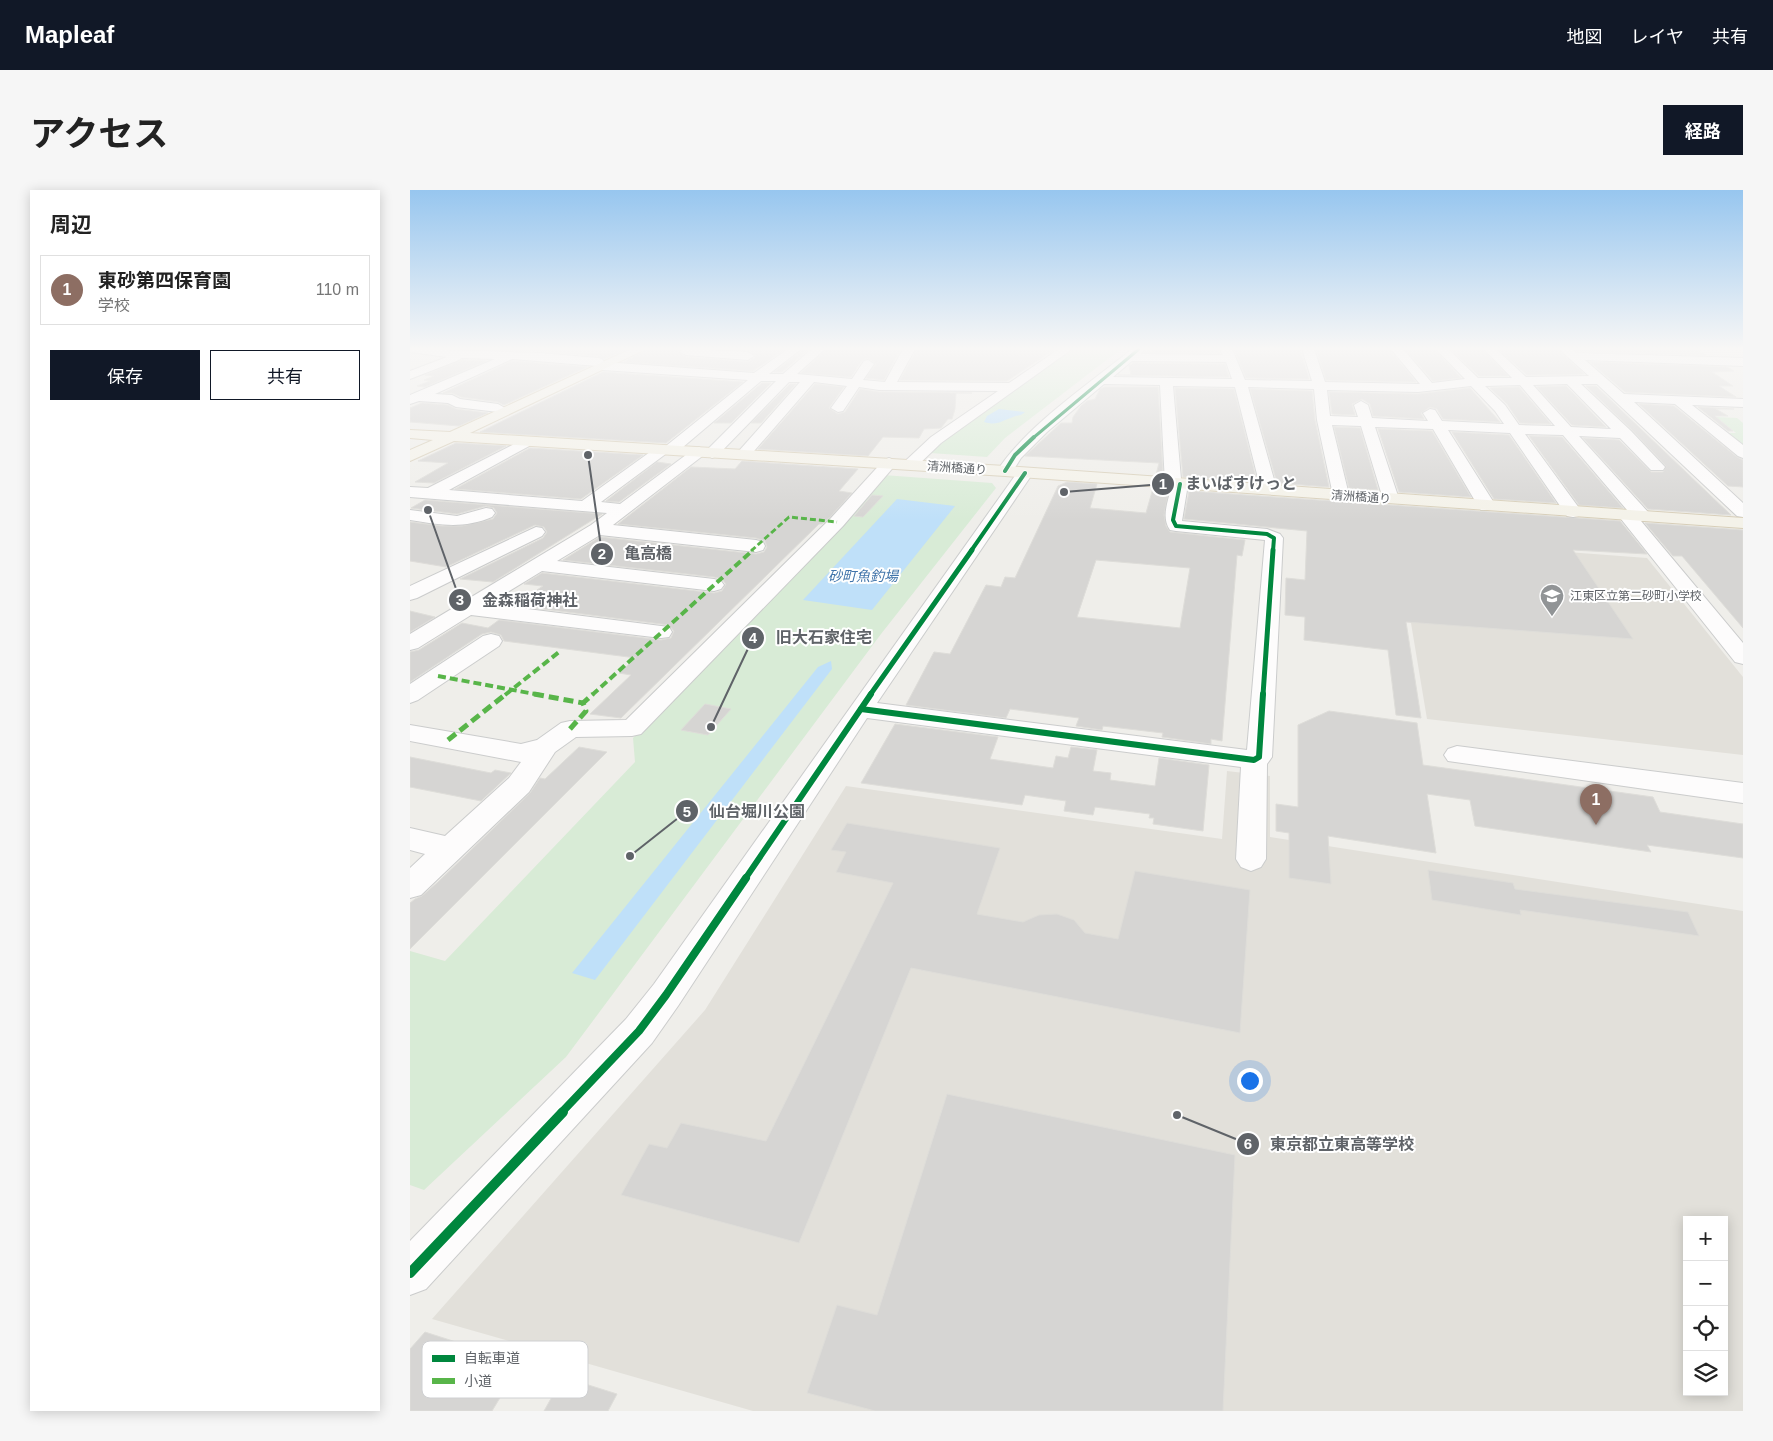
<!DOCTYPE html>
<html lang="ja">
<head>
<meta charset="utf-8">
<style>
  :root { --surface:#fff; --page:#f6f6f6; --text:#222; --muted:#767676; --line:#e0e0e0; --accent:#111827 }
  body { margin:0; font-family:Arial,"Noto Sans JP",sans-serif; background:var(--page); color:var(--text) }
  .controls { position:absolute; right:15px; bottom:15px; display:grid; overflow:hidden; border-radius:0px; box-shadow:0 2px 12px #0003 }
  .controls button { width:45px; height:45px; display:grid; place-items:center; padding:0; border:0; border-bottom:1px solid var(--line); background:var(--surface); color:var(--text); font:25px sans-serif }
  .you { position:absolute; left:839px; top:890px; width:18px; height:18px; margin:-12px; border:4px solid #fff; border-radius:50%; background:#1a73e8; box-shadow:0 0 0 8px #1a73e833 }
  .badge { display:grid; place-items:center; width:32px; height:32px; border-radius:50%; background:var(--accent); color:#fff; font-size:16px; font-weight:700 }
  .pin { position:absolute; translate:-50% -41px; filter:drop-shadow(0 1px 2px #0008) }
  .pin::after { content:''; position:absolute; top:26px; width:18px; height:15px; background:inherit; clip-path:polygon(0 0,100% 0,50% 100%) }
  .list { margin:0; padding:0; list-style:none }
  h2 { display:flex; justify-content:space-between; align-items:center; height:65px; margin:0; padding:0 20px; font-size:21px }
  h2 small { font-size:16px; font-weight:400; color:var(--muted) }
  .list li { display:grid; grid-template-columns:32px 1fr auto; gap:15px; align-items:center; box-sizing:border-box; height:70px; margin:0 10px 10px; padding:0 10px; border:1px solid var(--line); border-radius:0px }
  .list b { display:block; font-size:19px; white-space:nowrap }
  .list p { margin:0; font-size:16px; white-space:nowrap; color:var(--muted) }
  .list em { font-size:16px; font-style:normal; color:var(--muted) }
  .actions { display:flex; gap:10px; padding:15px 20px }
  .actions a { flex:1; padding:11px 0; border:1px solid var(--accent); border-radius:0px; text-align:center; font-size:18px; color:var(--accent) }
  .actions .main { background:var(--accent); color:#fff }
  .icon { flex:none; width:28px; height:28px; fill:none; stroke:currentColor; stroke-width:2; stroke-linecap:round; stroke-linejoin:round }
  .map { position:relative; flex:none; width:1333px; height:1221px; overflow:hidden; border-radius:0px }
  header { display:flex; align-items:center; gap:30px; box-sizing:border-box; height:70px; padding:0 25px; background:var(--accent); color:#fff }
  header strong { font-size:24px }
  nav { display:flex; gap:28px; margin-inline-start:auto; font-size:18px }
  .intro { display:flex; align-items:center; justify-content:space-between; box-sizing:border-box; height:120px; padding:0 30px }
  h1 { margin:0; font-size:35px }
  .button { padding:12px 22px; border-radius:0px; background:var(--accent); color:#fff; font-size:18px; font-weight:700 }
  main { display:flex; gap:30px; padding:0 30px }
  aside { flex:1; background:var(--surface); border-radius:0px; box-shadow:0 2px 12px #0003 }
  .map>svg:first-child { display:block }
  .education { fill:#e2e0da; fill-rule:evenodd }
  .green { fill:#d8ebd6 }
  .water { fill:#bfe0f9 }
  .building { fill:#d6d5d3; stroke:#deddd9; fill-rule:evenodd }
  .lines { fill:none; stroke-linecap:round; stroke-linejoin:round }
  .minor-casing { stroke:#cbcccc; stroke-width:2 }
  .major-casing { stroke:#d7ceb8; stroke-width:2 }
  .minor { fill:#fdfcfc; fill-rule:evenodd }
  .major { fill:#f4f2e9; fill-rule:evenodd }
  .quiet-far2 { stroke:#58b549; stroke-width:3; stroke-dasharray:6 3; stroke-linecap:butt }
  .quiet-far1 { stroke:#58b549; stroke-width:4; stroke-dasharray:8 4; stroke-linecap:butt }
  .quiet { stroke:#58b549; stroke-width:5; stroke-dasharray:10 5; stroke-linecap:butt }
  .cycleway-far5-casing { stroke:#fff; stroke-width:4.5 }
  .cycleway-far4-casing { stroke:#fff; stroke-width:5.5 }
  .cycleway-far3-casing { stroke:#fff; stroke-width:8 }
  .cycleway-far2-casing { stroke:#fff; stroke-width:9 }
  .cycleway-far1-casing { stroke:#fff; stroke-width:11 }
  .cycleway-casing { stroke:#fff; stroke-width:13 }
  .cycleway-far5 { stroke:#00873e; stroke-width:3 }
  .cycleway-far4 { stroke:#00873e; stroke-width:4 }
  .cycleway-far3 { stroke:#00873e; stroke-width:5 }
  .cycleway-far2 { stroke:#00873e; stroke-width:6 }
  .cycleway-far1 { stroke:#00873e; stroke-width:8 }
  .cycleway { stroke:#00873e; stroke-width:10 }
  .labels { text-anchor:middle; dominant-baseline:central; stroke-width:4; stroke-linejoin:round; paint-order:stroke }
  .far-street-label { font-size:12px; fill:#5f6368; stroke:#fff }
  .far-poi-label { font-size:12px; fill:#5f6368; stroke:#fff; text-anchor:start }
  .far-water-label { font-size:14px; font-style:italic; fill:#4174aa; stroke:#fff }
  .key { fill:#fff; stroke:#cfd0d2; stroke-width:1 }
  .key-label { font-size:14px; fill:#5f6368 }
  .leader { fill:none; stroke:#5f6368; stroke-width:2 }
  .callout-dot { fill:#5f6368; stroke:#fff; stroke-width:2 }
  .mark-label { font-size:15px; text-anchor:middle; font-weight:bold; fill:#fff }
  .callout-label { font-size:16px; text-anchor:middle; font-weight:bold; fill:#5f6368; stroke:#fff; stroke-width:4; stroke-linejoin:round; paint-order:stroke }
</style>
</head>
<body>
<header>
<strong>Mapleaf</strong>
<nav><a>地図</a><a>レイヤ</a><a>共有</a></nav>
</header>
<div class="intro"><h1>アクセス</h1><a class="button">経路</a></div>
<main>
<aside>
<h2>周辺<small></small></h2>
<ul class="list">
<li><span class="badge" style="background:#8d6e63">1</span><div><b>東砂第四保育園</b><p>学校</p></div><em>110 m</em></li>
</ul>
<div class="actions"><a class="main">保存</a><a>共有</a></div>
</aside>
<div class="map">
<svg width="1333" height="1221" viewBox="0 0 1333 1221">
  <rect width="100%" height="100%" fill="#efeeea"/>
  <g class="education">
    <path d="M987 349 1237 368 1333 487V565L1017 529Z"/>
    <path d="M817 581 860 586V647L1333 721V1221H343L22 1129 295 820 436 596 812 649ZM1277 1030H1314V1202H1277Z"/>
  </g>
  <g class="green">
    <path d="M662 159H711L595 248 577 267 520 263 570 222Z"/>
    <path d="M1306 227 1327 228 1333 233V254H1328L1313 243H1326Z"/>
    <path d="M473 285 582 293 586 298 471 444 156 867 14 1000 0 995V761L35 771 225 572 223 548Z"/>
  </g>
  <g class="water">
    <path d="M589 219 615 222C611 226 608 225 603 227 591 231 588 236 574 232L577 226Z"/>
    <path d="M487 309 545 316 462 420 393 410Z"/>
    <path d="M421 471 422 479 185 790 162 783 408 477Z"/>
  </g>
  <g class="building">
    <path d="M54 159H217L194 169 188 166 130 161Z"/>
    <path d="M238 159H271L268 162 276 167 338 172 346 167 339 160 311 159H375L343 181 214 172Z"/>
    <path d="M399 159 372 182H364L393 160Z"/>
    <path d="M417 159H436L490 160 474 190 456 188 466 174 458 168 452 170 441 187 391 183Z"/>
    <path d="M507 159 558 160 645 159 597 191 490 190Z"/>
    <path d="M745 159H808L810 163 734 162 745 161Z"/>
    <path d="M824 159H890L899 189 836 188Z"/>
    <path d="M906 159H979L1006 192 916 190Z"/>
    <path d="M995 159H1024L1051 188 1023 191Z"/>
    <path d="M1040 159H1072L1098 186H1069Z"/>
    <path d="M1088 159H1147L1174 184 1117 185Z"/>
    <path d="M1164 159H1286L1296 165 1167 161Z"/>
    <path d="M52 170 76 171 15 197 7 196 20 191 14 190 24 186 15 185Z"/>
    <path d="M102 171 177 177 94 215 88 212 51 207 42 203H33Z"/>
    <path d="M1180 172 1317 177 1324 181 1302 182 1323 196H1309L1326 207 1215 202Z"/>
    <path d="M723 173 815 174 819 187 708 185H721L719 176Z"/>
    <path d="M193 182 333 192 256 253 70 242Z"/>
    <path d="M352 193H361L321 233H304Z"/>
    <path d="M380 194H386L351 233H341Z"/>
    <path d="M405 194 434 197 419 218 428 224 435 222 450 199 469 202 562 203H546L545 219 542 229H538L531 238 514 239 509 248 473 247 458 266 348 259Z"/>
    <path d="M1156 196 1196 237 1162 235 1127 197Z"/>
    <path d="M1176 196H1186L1321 325 1238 319 1173 248 1209 250 1241 282H1253L1256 276 1222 240Z"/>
    <path d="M695 197H748L753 285H746L749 273 615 266 651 233H662L663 227 671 216 677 211 685 209 690 199Z"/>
    <path d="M1109 197 1141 234 1110 233 1097 214 1080 198Z"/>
    <path d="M765 198 824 199 847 292 773 287Z"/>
    <path d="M1060 198 1090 232 1033 229 1027 219 1020 217 1011 223 1014 229 963 226 960 214 952 209 942 214 945 225 922 224 919 202 1008 204Z"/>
    <path d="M840 199 902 201 905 230 919 297 867 293Z"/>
    <path d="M12 213 38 215 46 219 78 223 49 236 0 232V218Z"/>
    <path d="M1229 214 1264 216 1327 267 1333 270V297L1318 296Z"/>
    <path d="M1288 217 1324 219H1306L1318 226H1305L1323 241H1318Z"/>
    <path d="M924 237 950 238 968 300 939 298Z"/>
    <path d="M968 239 1022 241 1061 307 989 302Z"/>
    <path d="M1042 242 1099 245 1146 313 1084 309Z"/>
    <path d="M1119 246 1152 247 1213 318 1169 315Z"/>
    <path d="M46 253 96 256 24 293 5 292 38 273 8 271Z"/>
    <path d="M120 258 233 265 171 309 45 299Z"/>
    <path d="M332 271 448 279 429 301 442 303 420 327 412 334H409L211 528 180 524 221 485 209 483 226 468 94 451 91 445 81 442 72 444 0 492V462L9 460 52 433 78 438 89 430 251 450 261 448 264 441 259 435 110 416 132 401 127 400 133 396 114 394 132 383 304 403 312 401 316 394 312 389 304 387 153 370 190 347 346 364 354 362 357 357 355 351 346 348 208 334 281 277 325 279Z"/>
    <path d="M247 272 261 274 209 312 196 311Z"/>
    <path d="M657 292 687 294 680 318 736 323 743 298 759 299 754 325 756 336 760 342 835 350 832 366 827 365 812 551 801 549V554L752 547 753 543 693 536 692 540 666 536 669 528 600 519 596 528 496 515 524 462 540 464 576 395 591 397 595 387 605 388 648 296ZM686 370 780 378 770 438 667 427Z"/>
    <path d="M779 301 1210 331 1237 364 1163 360 1223 449 996 432 1011 528 986 525 978 460 894 450 895 427 875 425 876 388 895 390 897 341 774 329Z"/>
    <path d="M462 305 473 306 453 327 444 326Z"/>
    <path d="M15 310 192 324 83 392 50 389 133 348 137 342 134 337 125 335 36 377 0 371V332L32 336H52L83 329 87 323 84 318 76 316 47 324 1 318Z"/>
    <path d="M1235 333 1333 340V438L1272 366H1263Z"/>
    <path d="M0 421 25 427 0 442Z"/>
    <path d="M295 514 321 519 298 545 271 540Z"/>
    <path d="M919 521 1007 533 1013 575 1243 607 1250 622 1333 634V668L1237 655 1241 662 1065 636 1060 610 1017 604 1026 663 918 646 921 694 879 688V643L866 641V614L888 617V535Z"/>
    <path d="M485 534 588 547 580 569 643 578 646 566 658 568 661 557 687 560 683 581 701 583 700 590 745 596 749 568 799 575 793 641 743 634 744 628H739L740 624 685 617 683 625 654 621 656 611 615 605 612 615 451 593Z"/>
    <path d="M169 557 197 562 0 759V713L5 709 12 706 28 692 120 603 130 588 135 589Z"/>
    <path d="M0 567 81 583 85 580 101 583 71 611 0 597Z"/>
    <path d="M437 633 590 658 567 724 613 732 629 725 647 724 664 730 675 743 708 749 725 681 840 700 830 843 501 778 389 1053 211 1005 239 954 257 958 271 933 356 951 483 693 426 682 436 662 421 660Z"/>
    <path d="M1018 680 1103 693 1105 699 1278 722 1289 746 1110 720 1111 725 1022 710Z"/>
    <path d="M537 904 825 965 813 1221H465L397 1203 427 1115 467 1125Z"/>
    <path d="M15 1142 111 1173 82 1221H0V1159Z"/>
    <path d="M153 1187 207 1204 198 1221H134Z"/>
  </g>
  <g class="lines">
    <defs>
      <g id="minor">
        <path d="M0 159 130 163 188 168 192 169 194 172 344 183 378 159H391L359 184H373L402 159H415L387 184 442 189 454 171 458 170 464 174 453 190 475 192 493 159H505L487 192 599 193 649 159H662L531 253 505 278H493L491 275 521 247 588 201 469 200 449 197 433 221 428 222 421 218 437 196 404 192 338 268H328L325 265 328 262 390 192H379L307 266 302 268 295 264 203 335 346 350 353 352 355 356 353 360 346 362 190 345 147 371 304 389 311 391 314 395 311 399 304 401 132 381 78 414 251 436 259 437 262 442 259 447 251 448 61 425 8 458 0 460V444L181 335 197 323 0 307V297L18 298 116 248 121 249 123 252 121 255 39 300 172 311 247 257 256 256 338 190 193 180 189 179 187 176 102 169 25 204 42 205 50 209 88 214 95 218 93 221 88 222 46 217 38 213 9 211 0 214V205L85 169 51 168 49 170 0 189V181L37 167 0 162ZM351 191H366L296 261 289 257 284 259 210 314 191 312 257 263H266Z"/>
        <path d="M279 159 338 162 344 166 338 170 276 165 270 162 272 160Z"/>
        <path d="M722 159H735L730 164 813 165 810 159H822L835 190 902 191 892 159H904L915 192 1008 194H1010L981 159H993L1022 193 1055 189 1026 159H1038L1068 188H1102L1074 159H1086L1116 187 1179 186 1149 159H1162L1166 163 1333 168V176L1175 170 1214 204 1333 209V217L1282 215 1333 255V268L1328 266 1265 214 1224 212 1333 313V327L1327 326 1187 194H1171L1221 241 1255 277 1253 280H1241L1210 248 1169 246 1238 322 1241 326 1238 330 1231 331 1333 453V474L1325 472 1211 329 1208 325 1211 321 1217 320 1153 245 1115 244 1172 322 1169 326 1163 327 1157 326 1100 243 1038 240 1086 316 1083 320H1071L1068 316 1023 239 965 237 989 309 987 313H975L973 309 951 236 922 235 939 305 937 309H925L923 305 907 230 904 199 838 197 867 300 865 303H853L851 300 825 197 763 196 771 289 776 291 778 294 772 331 857 339 870 344 873 348 862 567 857 574 856 669 851 677 841 681 831 677 826 669 831 577 457 528 268 816 242 853 16 1099 0 1105V1051L216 829 244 794 609 280H621L623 283 467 513 837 560 855 350 766 341 760 340C751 327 758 312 761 298L755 294 750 195 694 194 637 242 611 268 601 284H589L587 281C617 235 679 194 722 159ZM722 171 816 172 822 189 703 187ZM1157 194 1201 239 1161 237 1123 195ZM1110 195 1145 236 1109 235 1095 215 1075 196ZM1061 196 1085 221 1094 234 1032 231 1025 220 1020 219 1013 223 1018 231 962 228 958 215 951 211 944 215 948 227 920 226 917 200 1008 202Z"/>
        <path d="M479 268 484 270 487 273 433 336 231 544 222 546 166 547 145 562 119 602 11 705 0 708V678L15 664 0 660V638L35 646 99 588 111 572 0 551V535L111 554 127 550 151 533 160 531 216 530 421 328 474 270Z"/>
        <path d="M76 318 82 319 85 323 82 327C54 339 30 335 0 330V320L47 326Z"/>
        <path d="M126 337 132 338 135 342 132 346 7 408 0 410V396Z"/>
        <path d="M81 444 89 446 92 451 89 456 8 510 0 513V494L73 446Z"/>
        <path d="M1047 556 1333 593V613L1038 571 1034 565 1038 559Z"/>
      </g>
      <path id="major" d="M221 159H236L60 243 595 276 1333 328V338L595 286 44 251 0 271V260L23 250 0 248V240L40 242Z"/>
    </defs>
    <use href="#minor" class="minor-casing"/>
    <use href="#major" class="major-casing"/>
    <use href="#minor" class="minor"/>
    <use href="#major" class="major"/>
    <path class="quiet-far2" d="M341 361 379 327 427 332"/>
    <g class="quiet-far1">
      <path d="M28 486 130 505"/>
      <path d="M95 505 149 462"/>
      <path d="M182 505 343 360"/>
    </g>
    <g class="quiet">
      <path d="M124 504 173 513"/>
      <path d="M160 539 176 521 173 513 183 504"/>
      <path d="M38 550 96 504"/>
    </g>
    <defs>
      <path id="cycleway-far5" d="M623 248 729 159"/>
      <g id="cycleway-far4">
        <path d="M595 281 605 265 624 247"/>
        <path d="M770 294 763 330 766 336 857 344 864 348 863 361"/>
        <path d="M561 361 615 283"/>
      </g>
      <g id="cycleway-far3">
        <path d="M460 505 562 360"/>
        <path d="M853 505 863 360"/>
      </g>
      <g id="cycleway-far2">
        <path d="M451 519 844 570 849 567 853 504"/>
        <path d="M335 689 461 504"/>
      </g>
      <path id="cycleway-far1" d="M151 923 229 841 256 805 336 688"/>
      <path id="cycleway" d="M0 1083 153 922"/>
    </defs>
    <use href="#cycleway-far5" class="cycleway-far5-casing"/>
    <use href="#cycleway-far4" class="cycleway-far4-casing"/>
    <use href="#cycleway-far3" class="cycleway-far3-casing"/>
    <use href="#cycleway-far2" class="cycleway-far2-casing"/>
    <use href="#cycleway-far1" class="cycleway-far1-casing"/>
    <use href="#cycleway" class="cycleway-casing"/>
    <use href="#cycleway-far5" class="cycleway-far5"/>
    <use href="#cycleway-far4" class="cycleway-far4"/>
    <use href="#cycleway-far3" class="cycleway-far3"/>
    <use href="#cycleway-far2" class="cycleway-far2"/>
    <use href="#cycleway-far1" class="cycleway-far1"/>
    <use href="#cycleway" class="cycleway"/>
  </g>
  <linearGradient id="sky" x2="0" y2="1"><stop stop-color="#97c6ef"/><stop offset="0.48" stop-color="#f8f7f6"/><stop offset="1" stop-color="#f8f7f6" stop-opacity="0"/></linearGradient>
  <rect width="1333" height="330" fill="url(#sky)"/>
  <defs>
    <symbol id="school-pin" viewBox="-11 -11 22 30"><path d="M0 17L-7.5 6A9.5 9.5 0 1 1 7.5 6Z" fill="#919496" stroke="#fff"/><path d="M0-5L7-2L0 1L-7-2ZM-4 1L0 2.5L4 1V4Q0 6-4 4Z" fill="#fff"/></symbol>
  </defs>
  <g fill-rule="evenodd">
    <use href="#school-pin" x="1128" y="392" width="28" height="38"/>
  </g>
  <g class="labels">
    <g class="far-street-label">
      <text transform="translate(547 278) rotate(4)">清洲橋通り</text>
      <text transform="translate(951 307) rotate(4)">清洲橋通り</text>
    </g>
    <g class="far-poi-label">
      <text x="1160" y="406">江東区立第二砂町小学校</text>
    </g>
    <g class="far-water-label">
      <text x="453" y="386">砂町魚釣場</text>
    </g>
  </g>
  <rect x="12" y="1151" width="166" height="57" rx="8" class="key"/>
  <rect x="22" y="1165" width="23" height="7" fill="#00873e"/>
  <rect x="22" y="1188" width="23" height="6" fill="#58b549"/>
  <g class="key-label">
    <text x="54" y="1173">自転車道</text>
    <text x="54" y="1196">小道</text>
  </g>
  <path class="leader" d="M654 302L753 294M178 265L192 364M18 320L50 410M301 537L343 448M220 666L277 621M767 925L838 954"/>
  <g class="callout-dot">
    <circle cx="654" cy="302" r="5"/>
    <circle cx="178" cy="265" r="5"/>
    <circle cx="18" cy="320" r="5"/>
    <circle cx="301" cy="537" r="5"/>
    <circle cx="220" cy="666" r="5"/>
    <circle cx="767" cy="925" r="5"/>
    <circle cx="753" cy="294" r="12"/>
    <circle cx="192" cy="364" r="12"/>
    <circle cx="50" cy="410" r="12"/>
    <circle cx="343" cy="448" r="12"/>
    <circle cx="277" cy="621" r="12"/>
    <circle cx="838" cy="954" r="12"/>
  </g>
  <g class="mark-label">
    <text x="753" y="299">1</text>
    <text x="192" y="369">2</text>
    <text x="50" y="415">3</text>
    <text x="343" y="453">4</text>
    <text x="277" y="627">5</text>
    <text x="838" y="959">6</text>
  </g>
  <g class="callout-label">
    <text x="831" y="299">まいばすけっと</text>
    <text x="238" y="369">亀高橋</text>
    <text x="120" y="416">金森稲荷神社</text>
    <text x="414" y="453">旧大石家住宅</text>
    <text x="347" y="627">仙台堀川公園</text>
    <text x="932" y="960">東京都立東高等学校</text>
  </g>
</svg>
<div class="controls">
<button>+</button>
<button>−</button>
<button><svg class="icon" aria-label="locate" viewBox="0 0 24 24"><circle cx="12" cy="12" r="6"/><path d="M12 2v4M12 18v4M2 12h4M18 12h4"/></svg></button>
<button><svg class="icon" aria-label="layers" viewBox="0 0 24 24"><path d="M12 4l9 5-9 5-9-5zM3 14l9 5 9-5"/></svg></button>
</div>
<div class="you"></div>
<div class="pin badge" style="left:1186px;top:635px;background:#8d6e63">1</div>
</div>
</main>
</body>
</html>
